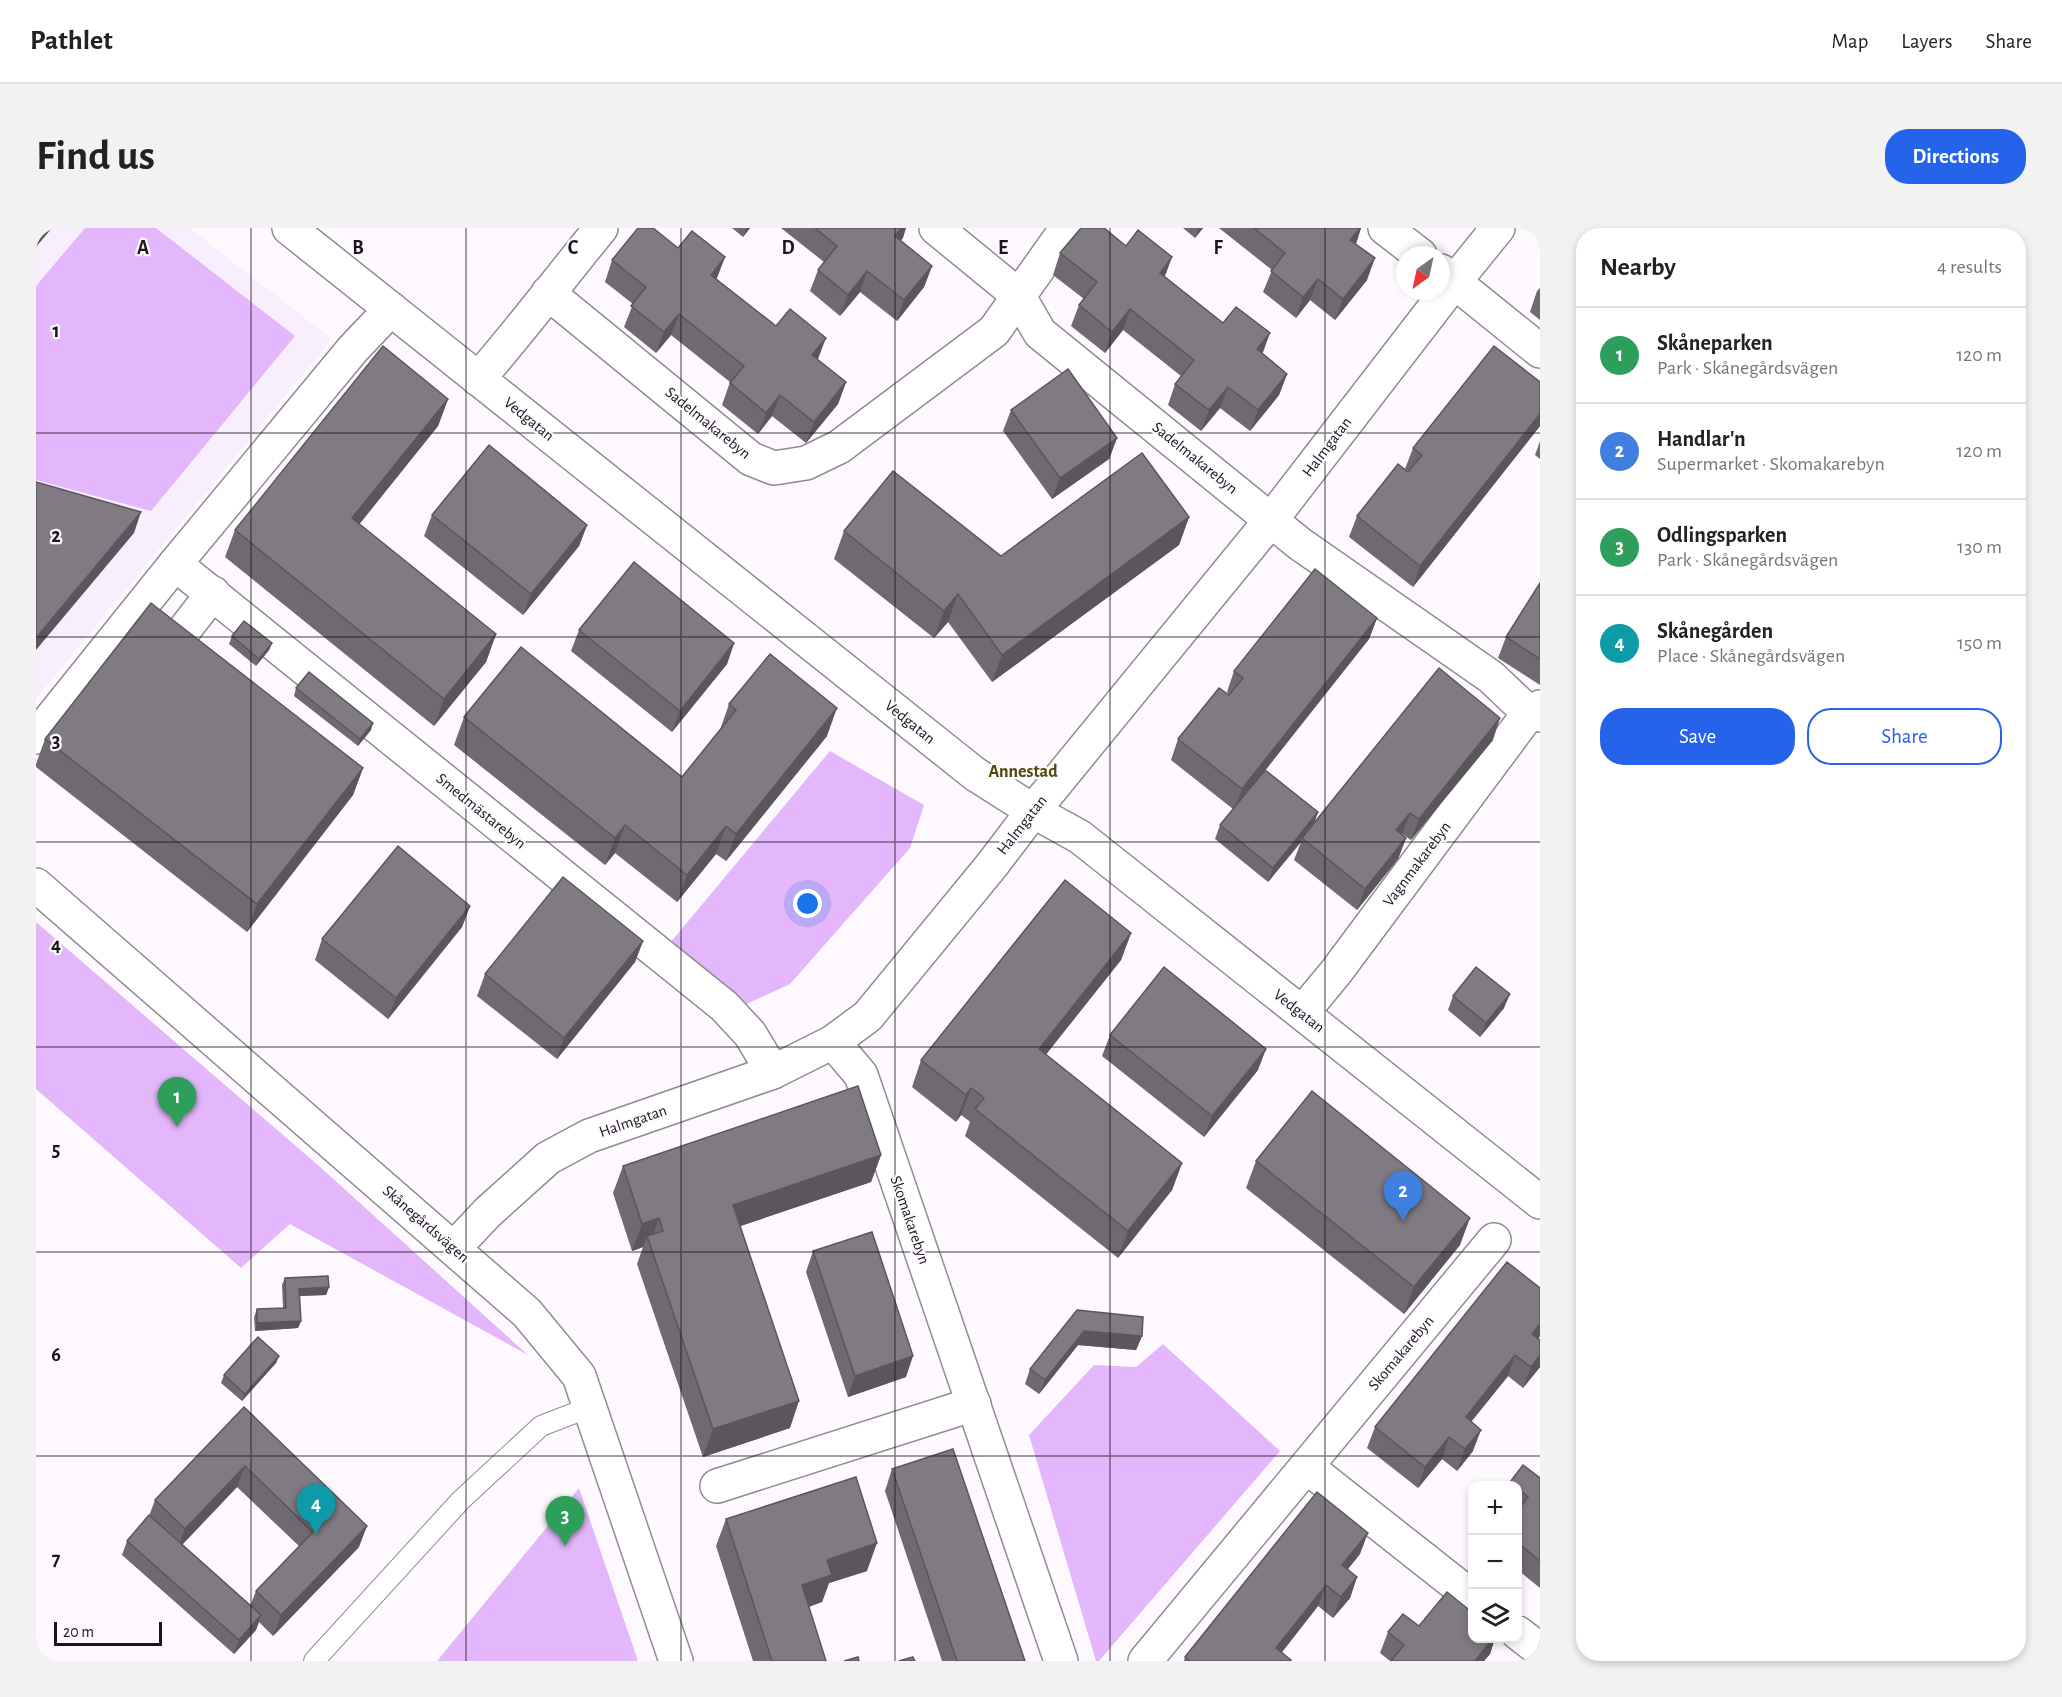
<!DOCTYPE html>
<html lang="en">
<head>
<meta charset="utf-8">
<style>
  :root { --surface:#fff; --page:#f2f2f2; --text:#222; --muted:#767676; --line:#e0e0e0; --accent:#2563eb }
  body { margin:0; font-family:"Alegreya Sans",sans-serif; background:var(--page); color:var(--text) }
  .controls { position:absolute; right:18px; bottom:18px; display:grid; overflow:hidden; border-radius:12px; box-shadow:0 3px 9px #0003 }
  .controls button { width:54px; height:54px; display:grid; place-items:center; padding:0; border:0; border-bottom:2px solid var(--line); background:var(--surface); color:var(--text); font:30px sans-serif }
  .compass { position:absolute; left:1360px; top:18px; width:54px; height:54px; border-radius:50%; background:var(--surface); box-shadow:0 3px 9px #0003; rotate:213deg }
  .scale { position:absolute; left:18px; bottom:15px; width:108px; box-sizing:border-box; padding-left:6px; border:3px solid #19171a; border-top:0; font-size:16px; line-height:21px; white-space:nowrap; color:#19171a; -webkit-text-stroke:4px #fdf9ff; paint-order:stroke }
  .you { position:absolute; left:772px; top:676px; width:21px; height:21px; margin:-15px; border:4px solid #fff; border-radius:50%; background:#1a73e8; box-shadow:0 0 0 9px #1a73e833 }
  .badge { display:grid; place-items:center; width:39px; height:39px; border-radius:50%; background:var(--accent); color:#fff; font-size:20px; font-weight:700 }
  .pin { position:absolute; translate:-50% -50px; filter:drop-shadow(0 2px 3px #0008) }
  .pin::after { content:''; position:absolute; top:32px; width:21px; height:18px; background:inherit; clip-path:polygon(0 0,100% 0,50% 100%) }
  .list { margin:0; padding:0; list-style:none }
  h2 { display:flex; justify-content:space-between; align-items:center; height:78px; margin:0; padding:0 24px; font-size:26px }
  h2 small { font-size:20px; font-weight:400; color:var(--muted) }
  .list li { display:grid; grid-template-columns:39px 1fr auto; gap:18px; align-items:center; box-sizing:border-box; height:96px; padding:0 24px; border-top:2px solid var(--line) }
  .list b { display:block; font-size:22px; white-space:nowrap }
  .list p { margin:0; font-size:20px; white-space:nowrap; color:var(--muted) }
  .list em { font-size:20px; font-style:normal; color:var(--muted) }
  .actions { display:flex; gap:12px; padding:18px 24px }
  .actions a { flex:1; padding:14px 0; border:2px solid var(--accent); border-radius:24px; text-align:center; font-size:21px; color:var(--accent) }
  .actions .main { background:var(--accent); color:#fff }
  .icon { flex:none; width:33px; height:33px; fill:none; stroke:currentColor; stroke-width:2; stroke-linecap:round; stroke-linejoin:round }
  .map { position:relative; flex:none; width:1504px; height:1433px; overflow:hidden; border-radius:24px }
  header { display:flex; align-items:center; gap:36px; box-sizing:border-box; height:84px; padding:0 30px; background:var(--surface); border-bottom:2px solid var(--line) }
  header strong { font-size:28px }
  nav { display:flex; gap:33px; margin-inline-start:auto; font-size:21px }
  .intro { display:flex; align-items:center; justify-content:space-between; box-sizing:border-box; height:144px; padding:0 36px }
  h1 { margin:0; font-size:42px }
  .button { padding:15px 27px; border-radius:24px; background:var(--accent); color:#fff; font-size:21px; font-weight:700 }
  main { display:flex; gap:36px; padding:0 36px }
  aside { flex:1; background:var(--surface); border-radius:24px; box-shadow:0 3px 9px #0003 }
  .map>svg:first-child { display:block }
  .built { fill:#f8effe }
  .green { fill:#e4b7fc }
  .lines { fill:none; stroke-linecap:round; stroke-linejoin:round }
  .lane-casing { stroke:#918c93; stroke-width:22 }
  .street-casing { stroke:#918c93; stroke-width:36 }
  .lane { stroke:#fff; stroke-width:20 }
  .street { stroke:#fff; stroke-width:33 }
  .wall { fill:#6e6a70; fill-rule:evenodd }
  .shaded-wall { fill:#5a565b }
  .building { fill:#807b82; stroke:#5a565b; stroke-width:1.5 }
  .grid { fill:none; stroke:#19171a; stroke-width:1.5; stroke-opacity:0.55 }
  .labels { text-anchor:middle; dominant-baseline:central; stroke-width:4.5; stroke-linejoin:round; paint-order:stroke }
  .street-label { font-size:16px; fill:#19171a; stroke:#fdf9ff }
  .neighbourhood-label { font-size:18px; font-weight:bold; fill:#4f4908; stroke:#fdf9ff }
  .grid-label { font-size:20px; text-anchor:middle; font-weight:bold; fill:#19171a; stroke:#fdf9ff; stroke-width:4.5; stroke-linejoin:round; paint-order:stroke }
</style>
</head>
<body>
<header>
<strong>Pathlet</strong>
<nav><a>Map</a><a>Layers</a><a>Share</a></nav>
</header>
<div class="intro"><h1>Find us</h1><a class="button">Directions</a></div>
<main>
<div class="map">
<svg width="1504" height="1433" viewBox="0 0 1504 1433">
  <rect width="100%" height="100%" fill="#fdf9ff"/>
  <path class="built" d="M0 0H153L296 111 0 471Z"/>
  <g class="green">
    <path d="M49 0H120L259 108 115 283 0 252V58Z"/>
    <path d="M794 523 888 577 874 620 754 756 704 779 634 715Z"/>
    <path d="M0 694 283 938 492 1127 254 996 205 1040 0 861Z"/>
    <path d="M1127 1116 1244 1223 1063 1433H1060L993 1207 1058 1137 1100 1139Z"/>
    <path d="M543 1260 602 1433H401Z"/>
  </g>
  <g class="lines">
    <defs>
      <path id="lane" d="M278 1433 425 1272 505 1198 554 1179"/>
      <g id="street">
        <path d="M253 0 939 546 997 583 1044 609 1504 974"/>
        <path d="M900 0 982 67 1004 105 1264 316 1455 449 1493 485 1504 487"/>
        <path d="M1349 0 1384 27"/>
        <path d="M1405 43 1504 123"/>
        <path d="M512 65 715 231 738 240 770 235 803 219 958 103 1031 0"/>
        <path d="M442 151C485 102 524 50 565 0"/>
        <path d="M139 336 688 778 714 806 737 844"/>
        <path d="M132 423 177 365"/>
        <path d="M0 509 139 336 317 121 355 81"/>
        <path d="M0 657 491 1085 543 1148 640 1433"/>
        <path d="M1266 785 1300 744 1493 485 1504 479"/>
        <path d="M797 814 825 847 1025 1433"/>
        <path d="M418 1020 452 984 512 930 553 908 737 844 797 814 832 788 956 637 997 583 1235 292 1419 53 1462 0"/>
        <path d="M1271 1239 1436 1369"/>
        <path d="M681 1258 938 1176"/>
        <path d="M1482 1405 1504 1422"/>
        <path d="M1109 1433 1458 1012"/>
      </g>
    </defs>
    <use href="#lane" class="lane-casing"/>
    <use href="#street" class="street-casing"/>
    <use href="#lane" class="lane"/>
    <use href="#street" class="street"/>
  </g>
  <g class="wall">
    <path d="M696 0H714L707 9Z"/>
    <path d="M745 0H870L865 13 896 38 888 59 861 93 824 64 804 88 774 63 782 42 788 34Z"/>
    <path d="M1147 0H1167L1159 10Z"/>
    <path d="M1183 0H1325L1320 16 1331 52 1299 92 1274 72 1260 90 1227 64 1236 42Z"/>
    <path d="M642 20 689 29 680 51 782 131 781 132 810 154 802 176 770 215 736 188 722 206 686 177 694 154 635 107 620 125 588 99 597 76 569 54 576 32Z"/>
    <path d="M1024 25 1129 49 1251 146 1243 167 1214 203 1184 180 1165 203 1132 177 1139 156 1145 148 1087 102 1069 125 1035 98 1043 77 1048 71 1017 47Z"/>
    <path d="M1504 60V92L1494 84 1501 63Z"/>
    <path d="M1504 154V198L1377 359 1313 309 1321 288 1372 243 1369 241 1377 220Z"/>
    <path d="M412 171 402 198 323 296 460 406 450 434 398 498 189 329 199 302Z"/>
    <path d="M975 182 1081 210 1073 231 1016 271 967 203Z"/>
    <path d="M1504 213V231L1499 227Z"/>
    <path d="M396 287 551 297 543 318 487 387 388 308Z"/>
    <path d="M1153 289 1143 317 956 454 912 394 898 410 798 331 808 303 965 328Z"/>
    <path d="M1504 355V457L1462 430 1470 409Z"/>
    <path d="M1341 390 1333 411 1229 542 1282 584 1278 596 1457 512 1375 612 1366 606 1370 610 1362 631 1321 682 1258 632 1265 614 1232 654 1179 611 1184 597 1197 581 1135 532 1142 511 1194 467 1191 464 1198 443Z"/>
    <path d="M543 402 698 415 691 436 636 504 535 423Z"/>
    <path d="M196 408 236 415 233 422 220 438 193 416Z"/>
    <path d="M260 460 335 502 322 518 258 468Z"/>
    <path d="M693 476 791 508 690 633 680 626 641 674 579 625 569 637 418 517 428 489 646 549 684 502Z"/>
    <path d="M9 511 327 540 317 567 211 704 0 539V536Z"/>
    <path d="M434 678 426 699 352 791 279 732 286 711Z"/>
    <path d="M1095 705 1085 732 1010 826 1146 935 1136 962 1082 1030 929 908 934 894 932 892 925 887 920 894 876 859 885 832Z"/>
    <path d="M607 713 599 734 521 831 441 768 449 746Z"/>
    <path d="M1417 768 1468 780 1444 809 1412 782Z"/>
    <path d="M1074 807 1222 842 1168 909 1066 828Z"/>
    <path d="M845 927 835 954 704 998 754 1200 667 1229 601 1036 607 1019 596 1023 577 965 587 938Z"/>
    <path d="M1220 933 1424 1017 1368 1086 1210 960Z"/>
    <path d="M777 1023 870 1149 812 1169 770 1044Z"/>
    <path d="M249 1050 293 1059 290 1067 263 1068 265 1093 262 1100 219 1103 218 1089 221 1081 247 1080 246 1057Z"/>
    <path d="M1504 1060V1108L1502 1111 1504 1112V1139L1487 1160 1472 1148 1435 1194 1437 1223 1421 1243 1406 1231 1382 1260 1331 1220 1339 1199Z"/>
    <path d="M1041 1082 1106 1108 1100 1122 1042 1117 1003 1166 989 1156 994 1141Z"/>
    <path d="M243 1128 240 1135 206 1173 185 1155 188 1147Z"/>
    <path d="M208 1179 323 1319 237 1408 223 1394 220 1402 198 1426 86 1327 91 1313 113 1288 119 1272ZM201 1259 263 1318 220 1363 214 1378 146 1317Z"/>
    <path d="M856 1241 989 1433H906L849 1263Z"/>
    <path d="M1504 1250V1360L1482 1342V1257H1472L1474 1254Z"/>
    <path d="M690 1291 831 1343 793 1355 786 1374 773 1379 790 1433H717L680 1318Z"/>
    <path d="M1324 1326 1312 1341 1321 1349 1314 1370 1297 1390 1282 1378 1246 1424 1255 1433H1148L1149 1429Z"/>
    <path d="M1383 1398 1437 1410H1459L1454 1426 1448 1433H1354L1344 1425 1352 1404Z"/>
  </g>
  <g class="shaded-wall">
    <path d="M6 0H16L0 19V7Z"/>
    <path d="M710 0H714L707 9Z"/>
    <path d="M865 0H870L867 10 851 29 859 8Z"/>
    <path d="M1163 0H1167L1159 10Z"/>
    <path d="M1324 0H1325L1319 18 1314 12Z"/>
    <path d="M689 29 681 50 667 68 675 47Z"/>
    <path d="M1136 29 1128 51 1124 45Z"/>
    <path d="M1339 30 1331 52 1299 92 1307 71Z"/>
    <path d="M896 38 888 59 861 93 868 72Z"/>
    <path d="M831 43 824 64 804 88 812 67Z"/>
    <path d="M1282 51 1274 72 1260 90 1267 69Z"/>
    <path d="M1094 81 1087 102 1069 125 1076 104Z"/>
    <path d="M643 86 635 107 620 125 628 104Z"/>
    <path d="M1234 105 1226 127 1221 121Z"/>
    <path d="M790 110 782 131 768 148 776 127Z"/>
    <path d="M1251 146 1243 167 1214 203 1222 182Z"/>
    <path d="M810 154 802 176 770 215 778 194Z"/>
    <path d="M1192 159 1184 180 1165 203 1173 182Z"/>
    <path d="M744 167 736 188 722 206 730 185Z"/>
    <path d="M412 171 402 198 306 318 316 290Z"/>
    <path d="M1504 186V198L1377 359 1384 338Z"/>
    <path d="M1081 210 1073 231 1016 271 1024 250Z"/>
    <path d="M105 284 98 305 0 422V410Z"/>
    <path d="M1153 289 1143 317 956 454 966 427Z"/>
    <path d="M551 297 543 318 487 387 495 366Z"/>
    <path d="M922 366 912 394 898 410 908 383Z"/>
    <path d="M1341 390 1333 411 1198 582 1206 561Z"/>
    <path d="M460 406 450 434 398 498 408 471Z"/>
    <path d="M236 415 233 422 220 438 223 431Z"/>
    <path d="M698 415 691 436 636 504 644 483Z"/>
    <path d="M801 480 791 508 690 633 700 606Z"/>
    <path d="M1464 490 1457 512 1375 612 1383 591Z"/>
    <path d="M337 495 335 502 322 518 324 511Z"/>
    <path d="M327 540 317 567 211 704 221 676Z"/>
    <path d="M1282 584 1276 599 1266 610 1265 614 1232 654 1237 640Z"/>
    <path d="M1374 585 1366 606 1352 623 1360 602Z"/>
    <path d="M589 597 579 625 569 637 579 610Z"/>
    <path d="M690 598 680 626 641 674 651 647Z"/>
    <path d="M1370 610 1362 631 1321 682 1329 661Z"/>
    <path d="M434 678 426 699 352 791 360 770Z"/>
    <path d="M1095 705 1085 732 993 848 1003 821Z"/>
    <path d="M607 713 599 734 521 831 528 810Z"/>
    <path d="M1474 766 1468 780 1444 809 1450 795Z"/>
    <path d="M1230 821 1222 842 1168 909 1176 888Z"/>
    <path d="M935 860 925 887 920 894 930 867Z"/>
    <path d="M845 927 835 954 687 1004 697 977Z"/>
    <path d="M1146 935 1136 962 1082 1030 1092 1003Z"/>
    <path d="M623 990 614 1016 611 1008 607 1019 596 1023 606 996Z"/>
    <path d="M1434 990 1424 1017 1368 1086 1378 1059Z"/>
    <path d="M293 1059 290 1067 260 1068 263 1061Z"/>
    <path d="M265 1093 262 1100 219 1103 221 1095Z"/>
    <path d="M1504 1096V1108L1488 1127 1496 1106Z"/>
    <path d="M1048 1103 1106 1108 1100 1122 1042 1117 1003 1166 1009 1152Z"/>
    <path d="M1479 1127 1472 1148 1422 1210 1430 1189Z"/>
    <path d="M1504 1127V1139L1487 1160 1495 1139Z"/>
    <path d="M243 1128 240 1135 206 1173 209 1166Z"/>
    <path d="M877 1128 870 1149 812 1169 819 1148Z"/>
    <path d="M763 1173 754 1200 667 1229 677 1201Z"/>
    <path d="M1445 1202 1437 1223 1421 1243 1429 1221Z"/>
    <path d="M1413 1209 1406 1231 1382 1260 1389 1239Z"/>
    <path d="M209 1238 201 1259 141 1322 149 1301Z"/>
    <path d="M331 1298 323 1319 237 1408 245 1387Z"/>
    <path d="M1332 1305 1324 1326 1298 1358 1306 1337Z"/>
    <path d="M841 1315 831 1343 793 1355 786 1374 756 1384 766 1357 791 1332Z"/>
    <path d="M1321 1349 1314 1370 1297 1390 1305 1369Z"/>
    <path d="M1290 1357 1282 1378 1239 1433 1240 1420Z"/>
    <path d="M225 1387 220 1402 198 1426 203 1412Z"/>
    <path d="M1457 1410H1459L1454 1426 1448 1433H1439Z"/>
  </g>
  <g class="building">
    <path d="M0 0H6L0 7Z"/>
    <path d="M602 0H617L642 20 656 3 689 29 675 47 740 98 754 81 790 110 776 127 810 154 778 194 744 167 730 185 694 155 708 138 643 86 628 104 595 78 610 59 576 32Z"/>
    <path d="M779 0H865L859 8 896 38 868 72 831 43 812 67 782 42 801 18Z"/>
    <path d="M1045 0H1068L1090 18 1102 2 1136 29 1124 45 1187 95 1200 79 1234 105 1221 121 1251 146 1222 182 1192 159 1173 182 1139 156 1158 132 1094 81 1076 104 1043 77 1061 54 1024 25Z"/>
    <path d="M1218 0H1324L1314 12 1339 30 1307 71 1282 51 1267 69 1235 43 1249 25Z"/>
    <path d="M347 118 412 171 316 290 460 406 408 471 199 302Z"/>
    <path d="M1458 118 1504 154V186L1384 338 1321 288 1362 236 1372 244 1386 227 1377 220Z"/>
    <path d="M1032 141 1081 210 1024 250 975 182Z"/>
    <path d="M453 217 551 297 495 366 396 287Z"/>
    <path d="M1106 225 1153 289 966 427 922 366 908 383 808 303 857 243 965 328Z"/>
    <path d="M0 254 105 284 0 410Z"/>
    <path d="M598 334 698 415 644 483 543 402Z"/>
    <path d="M1279 341 1341 390 1206 561 1142 511 1183 460 1193 467 1207 450 1198 443Z"/>
    <path d="M1504 355V431L1470 409Z"/>
    <path d="M115 375 327 540 221 676 9 511Z"/>
    <path d="M208 393 236 415 223 431 196 408Z"/>
    <path d="M485 419 646 549 700 482 693 476 734 426 801 480 700 606 690 598 651 647 589 597 579 610 428 489Z"/>
    <path d="M1403 440 1464 490 1383 591 1374 585 1360 602 1370 610 1329 661 1266 610Z"/>
    <path d="M273 444 337 495 324 511 260 460Z"/>
    <path d="M1229 542 1282 584 1237 640 1184 597Z"/>
    <path d="M362 618 434 678 360 770 286 711Z"/>
    <path d="M527 649 607 713 528 810 449 746Z"/>
    <path d="M1029 652 1095 705 1003 821 1146 935 1092 1003 939 881 948 870 942 865 935 860 930 867 885 832Z"/>
    <path d="M1128 739 1230 821 1176 888 1074 807Z"/>
    <path d="M1440 739 1474 766 1450 795 1417 768Z"/>
    <path d="M822 858 845 927 697 977 763 1173 677 1201 611 1008 627 1003 625 996 623 990 606 996 587 938Z"/>
    <path d="M1276 863 1434 990 1378 1059 1220 933Z"/>
    <path d="M836 1004 877 1128 819 1148 777 1023Z"/>
    <path d="M1471 1034 1504 1060V1096L1496 1106 1504 1112V1127L1495 1139 1479 1127 1430 1189 1445 1202 1429 1221 1413 1209 1389 1239 1339 1199Z"/>
    <path d="M292 1048 293 1059 263 1061 265 1093 221 1095V1081L250 1080 249 1050Z"/>
    <path d="M1041 1082 1107 1089 1106 1108 1048 1103 1009 1152 994 1141Z"/>
    <path d="M222 1109 243 1128 209 1166 188 1147Z"/>
    <path d="M208 1179 331 1298 245 1387 220 1363 277 1304 209 1238 149 1301 119 1272Z"/>
    <path d="M917 1221 989 1433H921L856 1241Z"/>
    <path d="M1487 1237 1504 1250V1333L1482 1315V1282L1492 1269 1482 1261V1257H1478L1474 1254Z"/>
    <path d="M820 1249 841 1315 791 1332 796 1347 766 1357 790 1433H736L690 1291Z"/>
    <path d="M1281 1264 1332 1305 1306 1337 1321 1349 1305 1369 1290 1357 1240 1420 1255 1432 1254 1433H1154L1149 1429Z"/>
    <path d="M113 1287 225 1387 203 1412 91 1313Z"/>
    <path d="M1411 1364 1437 1385V1410H1457L1439 1433H1355L1368 1417 1352 1404 1367 1386 1383 1398Z"/>
    <path d="M822 1429 823 1433H808Z"/>
    <path d="M877 1429 879 1433H863Z"/>
  </g>
  <path class="grid" d="M215 0V1433M430 0V1433M645 0V1433M859 0V1433M1074 0V1433M1289 0V1433M0 205H1504M0 409H1504M0 614H1504M0 819H1504M0 1024H1504M0 1228H1504"/>
  <g class="labels">
    <g class="street-label">
      <text transform="translate(493 191) rotate(39)">Vedgatan</text>
      <text transform="translate(672 195) rotate(39)">Sadelmakarebyn</text>
      <text transform="translate(1291 219) rotate(-53)">Halmgatan</text>
      <text transform="translate(1159 230) rotate(39)">Sadelmakarebyn</text>
      <text transform="translate(874 494) rotate(39)">Vedgatan</text>
      <text transform="translate(445 583) rotate(39)">Smedmästarebyn</text>
      <text transform="translate(986 597) rotate(-52)">Halmgatan</text>
      <text transform="translate(1381 636) rotate(-53)">Vagnmakarebyn</text>
      <text transform="translate(1263 783) rotate(38)">Vedgatan</text>
      <text transform="translate(597 893) rotate(-19)">Halmgatan</text>
      <text transform="translate(874 992) rotate(71)">Skomakarebyn</text>
      <text transform="translate(390 996) rotate(41)">Skånegårdsvägen</text>
      <text transform="translate(1365 1125) rotate(-50)">Skomakarebyn</text>
    </g>
    <g class="neighbourhood-label">
      <text x="987" y="544">Annestad</text>
    </g>
  </g>
  <g class="grid-label">
    <text x="107" y="26">A</text>
    <text x="322" y="26">B</text>
    <text x="537" y="26">C</text>
    <text x="752" y="26">D</text>
    <text x="967" y="26">E</text>
    <text x="1182" y="26">F</text>
    <text x="20" y="109">1</text>
    <text x="20" y="314">2</text>
    <text x="20" y="519">3</text>
    <text x="20" y="723">4</text>
    <text x="20" y="928">5</text>
    <text x="20" y="1133">6</text>
    <text x="20" y="1337">7</text>
  </g>
</svg>
<div class="controls">
<button>+</button>
<button>−</button>
<button><svg class="icon" aria-label="layers" viewBox="0 0 24 24"><path d="M12 4l9 5-9 5-9-5zM3 14l9 5 9-5"/></svg></button>
</div>
<svg class="compass" viewBox="-18 -18 36 36"><path d="M0-13l5 13h-10z" fill="#e53935"/><path d="M0 13l5-13h-10z" fill="#767676"/></svg>
<div class="scale">20 m</div>
<div class="you"></div>
<div class="pin badge" style="left:141px;top:899px;background:#2e9e5b">1</div>
<div class="pin badge" style="left:1367px;top:993px;background:#3f7fe0">2</div>
<div class="pin badge" style="left:529px;top:1318px;background:#2e9e5b">3</div>
<div class="pin badge" style="left:280px;top:1306px;background:#0f9aa8">4</div>
</div>
<aside>
<h2>Nearby<small>4 results</small></h2>
<ul class="list">
<li><span class="badge" style="background:#2e9e5b">1</span><div><b>Skåneparken</b><p>Park · Skånegårdsvägen</p></div><em>120 m</em></li>
<li><span class="badge" style="background:#3f7fe0">2</span><div><b>Handlar'n</b><p>Supermarket · Skomakarebyn</p></div><em>120 m</em></li>
<li><span class="badge" style="background:#2e9e5b">3</span><div><b>Odlingsparken</b><p>Park · Skånegårdsvägen</p></div><em>130 m</em></li>
<li><span class="badge" style="background:#0f9aa8">4</span><div><b>Skånegården</b><p>Place · Skånegårdsvägen</p></div><em>150 m</em></li>
</ul>
<div class="actions"><a class="main">Save</a><a>Share</a></div>
</aside>
</main>
</body>
</html>
